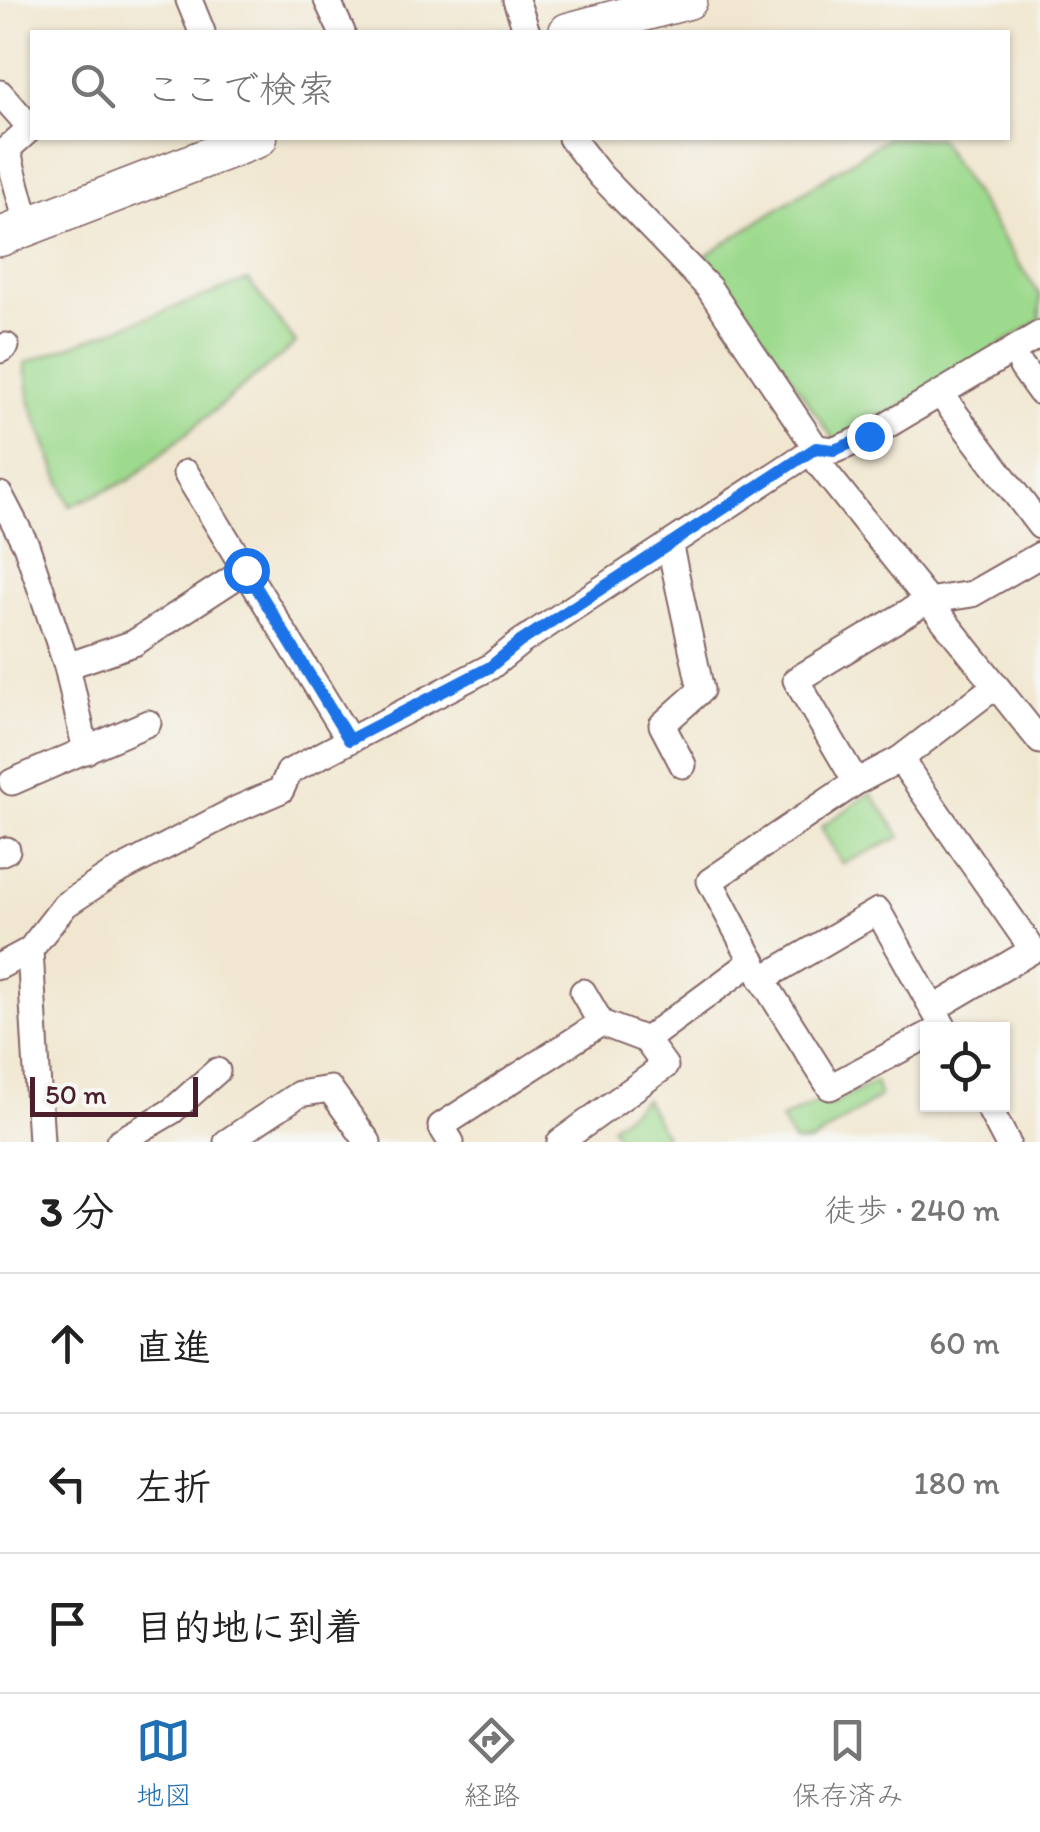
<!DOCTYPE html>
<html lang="ja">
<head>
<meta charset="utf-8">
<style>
  :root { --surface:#fff; --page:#f2f2f2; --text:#222; --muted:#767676; --line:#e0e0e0; --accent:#1f6fb2 }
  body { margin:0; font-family:Itim,"Klee One",sans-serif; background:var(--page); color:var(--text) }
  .controls { position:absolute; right:30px; bottom:30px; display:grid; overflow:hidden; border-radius:0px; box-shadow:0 2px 8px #0004 }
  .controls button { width:90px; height:90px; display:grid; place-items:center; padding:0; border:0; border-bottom:2px solid var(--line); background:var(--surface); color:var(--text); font:50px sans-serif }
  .scale { position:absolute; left:30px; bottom:25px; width:168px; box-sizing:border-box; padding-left:10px; border:5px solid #4a1f2b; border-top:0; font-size:28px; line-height:35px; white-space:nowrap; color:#4a1f2b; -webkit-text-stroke:8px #f6f6f2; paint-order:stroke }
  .stop { position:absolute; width:30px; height:30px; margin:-22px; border:8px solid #1a73e8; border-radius:50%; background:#fff }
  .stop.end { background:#1a73e8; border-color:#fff; box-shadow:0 2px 10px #0008 }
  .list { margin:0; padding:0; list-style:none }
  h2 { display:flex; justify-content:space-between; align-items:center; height:130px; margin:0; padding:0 40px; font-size:42px }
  h2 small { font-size:32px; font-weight:400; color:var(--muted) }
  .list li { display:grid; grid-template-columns:65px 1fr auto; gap:30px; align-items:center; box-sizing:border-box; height:140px; padding:0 40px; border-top:2px solid var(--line) }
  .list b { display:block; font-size:38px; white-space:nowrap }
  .list em { font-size:32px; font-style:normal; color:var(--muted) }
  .icon { flex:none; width:55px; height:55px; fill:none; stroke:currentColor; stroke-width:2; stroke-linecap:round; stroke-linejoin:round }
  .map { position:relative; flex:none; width:1040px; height:1142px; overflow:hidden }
  .search { position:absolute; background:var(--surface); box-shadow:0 2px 8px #0004; left:30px; right:30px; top:30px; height:110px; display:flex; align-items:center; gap:25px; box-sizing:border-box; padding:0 35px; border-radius:0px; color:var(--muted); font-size:38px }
  .sheet { height:550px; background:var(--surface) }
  nav { display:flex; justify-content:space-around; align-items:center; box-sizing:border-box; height:140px; border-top:2px solid var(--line); background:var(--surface); font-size:28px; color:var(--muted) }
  nav a { display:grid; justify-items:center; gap:5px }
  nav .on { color:var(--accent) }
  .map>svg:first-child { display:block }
  .green { fill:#9dda8e; stroke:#747c5c; stroke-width:2.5 }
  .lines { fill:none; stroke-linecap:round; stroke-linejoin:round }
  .street-casing { stroke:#846565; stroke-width:29 }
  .secondary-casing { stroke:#846565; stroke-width:41 }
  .street { stroke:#fff; stroke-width:25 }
  .secondary { stroke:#fff; stroke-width:38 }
  .route { stroke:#1a73e8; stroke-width:12 }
</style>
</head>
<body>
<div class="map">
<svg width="1040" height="1142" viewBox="0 0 1040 1142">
  <rect width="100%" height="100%" fill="#f6f6f2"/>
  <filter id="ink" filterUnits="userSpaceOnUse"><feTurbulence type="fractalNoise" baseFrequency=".01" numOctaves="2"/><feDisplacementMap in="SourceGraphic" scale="20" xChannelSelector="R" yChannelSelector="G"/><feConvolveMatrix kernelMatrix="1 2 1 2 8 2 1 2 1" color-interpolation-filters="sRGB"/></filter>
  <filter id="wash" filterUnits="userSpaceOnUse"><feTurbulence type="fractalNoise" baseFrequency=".0048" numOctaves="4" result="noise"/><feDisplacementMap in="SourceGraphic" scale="40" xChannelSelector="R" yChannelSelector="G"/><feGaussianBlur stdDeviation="2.25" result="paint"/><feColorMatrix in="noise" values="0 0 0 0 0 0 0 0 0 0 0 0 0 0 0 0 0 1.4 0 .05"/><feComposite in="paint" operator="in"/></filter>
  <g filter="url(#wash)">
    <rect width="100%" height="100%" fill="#f1e7d0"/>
    <g class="green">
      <path d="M887 138H938L1040 296V320L867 429 835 441 706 255Z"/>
      <path d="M248 280 296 343 130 480 70 506 30 403 25 363Z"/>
      <path d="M871 793 901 837 842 864 821 827Z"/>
      <path d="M875 1082 880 1097 811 1142H794L781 1119 822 1100 828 1106Z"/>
      <path d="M645 1099 665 1136 654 1142H620L611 1126Z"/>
    </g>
  </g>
  <g filter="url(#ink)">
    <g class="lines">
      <defs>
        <g id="street">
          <path d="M189 0 202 32"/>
          <path d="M327 0 342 32"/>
          <path d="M516 0 527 32"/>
          <path d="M0 93 31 128"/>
          <path d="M571 138 601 176 709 288 816 448 819 464 1040 741"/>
          <path d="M28 227 7 149 32 127"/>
          <path d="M0 350 6 346"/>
          <path d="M1022 367 1040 392"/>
          <path d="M947 403 1040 526"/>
          <path d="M186 473 349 739"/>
          <path d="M0 495 26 545 67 666 134 643 246 570"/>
          <path d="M670 547 701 690 662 725 683 765"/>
          <path d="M67 666 86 751"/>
          <path d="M900 759 1033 950 933 1009"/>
          <path d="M12 782 148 723"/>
          <path d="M856 782 796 680 927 601 972 594 1040 555"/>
          <path d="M0 853 7 850"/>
          <path d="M0 966 30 950"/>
          <path d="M762 979 830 1087 928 1035"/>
          <path d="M945 1030 878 911 762 979 710 881 856 782 900 759 994 687"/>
          <path d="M646 1040 753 961"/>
          <path d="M987 1104 1007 1142"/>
          <path d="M41 1142 30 950 65 905 109 876 237 809 281 790 289 772 490 667 521 642 816 448 835 450 869 436 1040 334"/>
          <path d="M119 1142 172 1111 217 1071"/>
          <path d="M227 1142 299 1094 330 1089 368 1142"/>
          <path d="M451 1142 441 1126 601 1023"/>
          <path d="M560 1142 665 1066 646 1040 601 1023 583 992"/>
        </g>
        <g id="secondary">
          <path d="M568 32 688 0"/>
          <path d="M0 237 258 138"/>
        </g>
      </defs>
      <use href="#street" class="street-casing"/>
      <use href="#secondary" class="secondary-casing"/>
      <use href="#street" class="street"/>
      <use href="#secondary" class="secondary"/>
    </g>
  </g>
  <g class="lines" filter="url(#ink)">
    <path class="route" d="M246 570 349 740 490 667 520 642 816 448 834 450 869 436"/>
  </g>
</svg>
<div class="controls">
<button><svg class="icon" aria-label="locate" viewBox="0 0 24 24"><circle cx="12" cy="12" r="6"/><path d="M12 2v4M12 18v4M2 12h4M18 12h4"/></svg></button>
</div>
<div class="scale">50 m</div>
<div class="stop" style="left:246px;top:570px"></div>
<div class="stop end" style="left:869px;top:436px"></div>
<div class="search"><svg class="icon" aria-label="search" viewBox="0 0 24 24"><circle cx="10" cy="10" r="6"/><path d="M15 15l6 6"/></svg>ここで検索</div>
</div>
<section class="sheet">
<h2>3 分<small>徒歩 · 240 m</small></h2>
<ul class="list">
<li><svg class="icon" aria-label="ahead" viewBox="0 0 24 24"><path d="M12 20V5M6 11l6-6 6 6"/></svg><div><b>直進</b></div><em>60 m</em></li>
<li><svg class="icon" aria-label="left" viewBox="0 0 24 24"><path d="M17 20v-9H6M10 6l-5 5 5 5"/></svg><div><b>左折</b></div><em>180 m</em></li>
<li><svg class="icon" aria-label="arrive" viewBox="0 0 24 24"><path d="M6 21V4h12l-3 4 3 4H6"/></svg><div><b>目的地に到着</b></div></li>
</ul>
</section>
<nav>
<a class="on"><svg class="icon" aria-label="map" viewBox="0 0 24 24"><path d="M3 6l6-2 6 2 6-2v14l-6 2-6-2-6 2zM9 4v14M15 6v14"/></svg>地図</a>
<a><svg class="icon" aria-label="directions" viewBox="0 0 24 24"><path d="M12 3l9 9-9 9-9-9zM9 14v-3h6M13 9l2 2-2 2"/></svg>経路</a>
<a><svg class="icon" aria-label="saved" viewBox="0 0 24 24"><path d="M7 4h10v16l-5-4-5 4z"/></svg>保存済み</a>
</nav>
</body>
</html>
